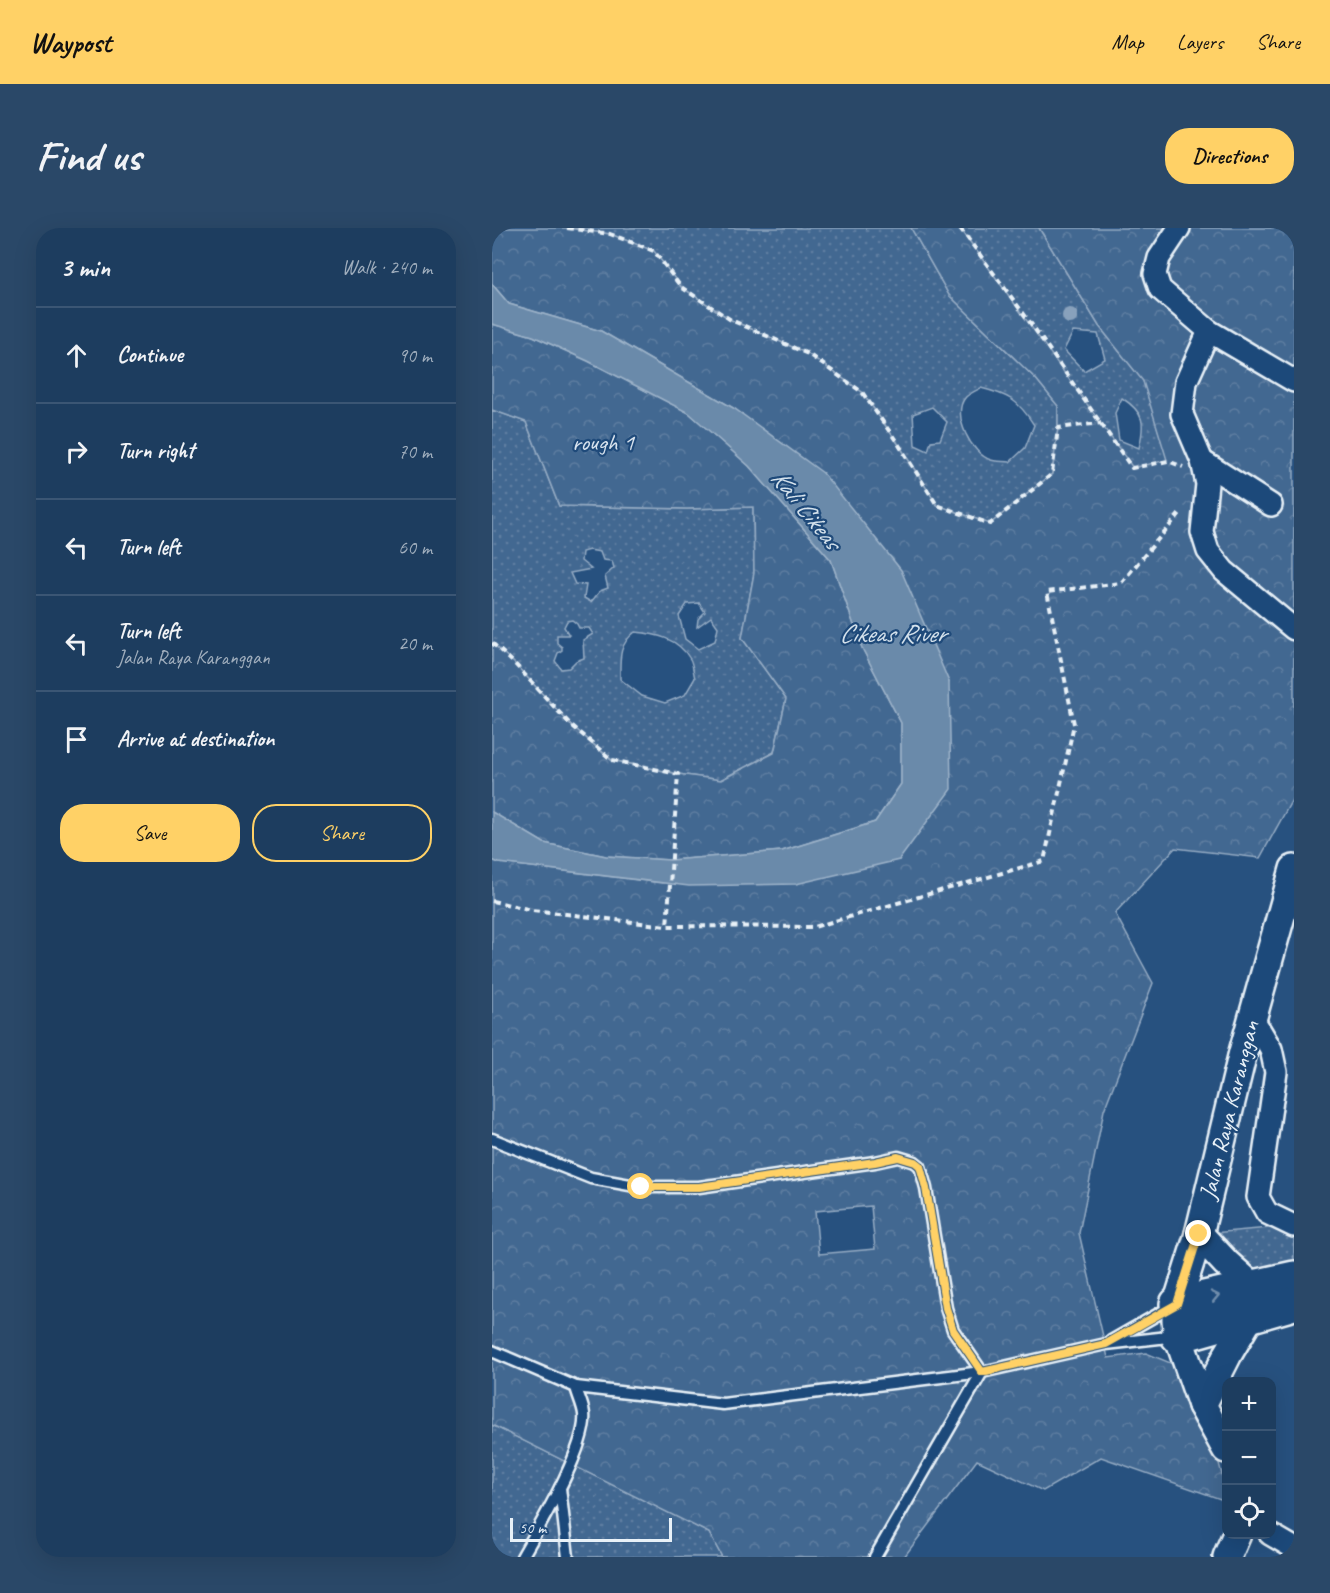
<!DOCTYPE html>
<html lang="en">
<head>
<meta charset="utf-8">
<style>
  :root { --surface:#1d3d5f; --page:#2a4868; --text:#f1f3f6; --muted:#a0aebd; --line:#3b5674; --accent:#ffd166 }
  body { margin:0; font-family:Caveat,sans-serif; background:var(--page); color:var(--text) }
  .controls { position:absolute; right:18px; bottom:18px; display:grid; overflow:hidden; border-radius:12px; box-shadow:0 6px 24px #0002 }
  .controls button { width:54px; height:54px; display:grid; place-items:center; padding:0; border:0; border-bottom:2px solid var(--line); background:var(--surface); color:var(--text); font:30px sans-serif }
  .scale { position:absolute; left:18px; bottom:15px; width:162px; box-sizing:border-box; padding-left:6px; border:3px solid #e8f1f8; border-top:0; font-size:16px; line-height:21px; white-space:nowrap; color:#e8f1f8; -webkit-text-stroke:4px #1f4a7a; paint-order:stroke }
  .stop { position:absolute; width:18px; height:18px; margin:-14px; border:4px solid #ffd166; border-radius:50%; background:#fff }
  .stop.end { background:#ffd166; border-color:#fff; box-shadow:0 2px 6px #0008 }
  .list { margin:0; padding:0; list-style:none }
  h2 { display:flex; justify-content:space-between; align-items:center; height:78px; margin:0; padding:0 24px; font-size:26px }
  h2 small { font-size:20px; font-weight:400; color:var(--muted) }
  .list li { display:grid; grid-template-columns:39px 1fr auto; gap:18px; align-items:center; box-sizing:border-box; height:96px; padding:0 24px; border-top:2px solid var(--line) }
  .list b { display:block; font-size:22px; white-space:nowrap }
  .list p { margin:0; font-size:20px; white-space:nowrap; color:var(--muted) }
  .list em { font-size:20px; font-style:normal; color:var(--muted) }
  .actions { display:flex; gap:12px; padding:18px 24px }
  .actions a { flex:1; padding:14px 0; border:2px solid var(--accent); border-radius:24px; text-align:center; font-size:21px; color:var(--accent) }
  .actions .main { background:var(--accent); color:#111 }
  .icon { flex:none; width:33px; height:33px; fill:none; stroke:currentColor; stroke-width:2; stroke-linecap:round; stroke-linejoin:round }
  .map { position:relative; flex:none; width:802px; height:1329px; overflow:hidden; border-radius:24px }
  header { display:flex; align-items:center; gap:36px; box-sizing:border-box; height:84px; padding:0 30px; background:var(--accent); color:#111 }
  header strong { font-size:28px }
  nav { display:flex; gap:33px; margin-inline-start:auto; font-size:21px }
  .intro { display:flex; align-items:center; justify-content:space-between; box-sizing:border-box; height:144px; padding:0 36px }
  h1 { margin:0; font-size:42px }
  .button { padding:15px 27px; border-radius:24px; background:var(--accent); color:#111; font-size:21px; font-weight:700 }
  main { display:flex; gap:36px; padding:0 36px }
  aside { flex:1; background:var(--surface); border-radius:24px; box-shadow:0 6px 24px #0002 }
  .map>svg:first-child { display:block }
  .green { fill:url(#green-dots); stroke:#96acc4; stroke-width:1.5; fill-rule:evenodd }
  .forest { fill:url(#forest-crowns); stroke:#96acc4; stroke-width:1.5; fill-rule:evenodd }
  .water { fill:#6b8aaa; stroke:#9db3c9; stroke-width:1.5 }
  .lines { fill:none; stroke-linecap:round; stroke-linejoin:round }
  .service-casing { stroke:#e8f1f8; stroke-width:15 }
  .minor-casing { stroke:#e8f1f8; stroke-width:26 }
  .tertiary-casing { stroke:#e8f1f8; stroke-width:32 }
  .motorway-casing { stroke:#e8f1f8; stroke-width:38 }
  .path { stroke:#e8f1f8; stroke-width:4; stroke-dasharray:6 4.5; stroke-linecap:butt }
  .service { stroke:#1f4a7a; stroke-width:10 }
  .minor { stroke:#1f4a7a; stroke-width:21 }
  .tertiary { stroke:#1f4a7a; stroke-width:27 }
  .motorway { stroke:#1f4a7a; stroke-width:33 }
  .tree { fill:#88a1bc }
  .oneway { stroke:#6f8dac }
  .route { stroke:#ffd166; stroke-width:8 }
  .labels { text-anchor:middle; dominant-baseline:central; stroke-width:4.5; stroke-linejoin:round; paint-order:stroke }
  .park-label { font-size:24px; fill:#d8e3ee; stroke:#1f4a7a }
  .street-label { font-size:24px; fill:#e8f1f8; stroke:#1f4a7a }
  .water-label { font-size:26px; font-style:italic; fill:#d5e2ec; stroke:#1f4a7a }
</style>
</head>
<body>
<header>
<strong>Waypost</strong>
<nav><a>Map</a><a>Layers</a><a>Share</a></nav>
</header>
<div class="intro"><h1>Find us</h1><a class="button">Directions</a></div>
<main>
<aside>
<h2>3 min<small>Walk · 240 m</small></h2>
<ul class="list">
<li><svg class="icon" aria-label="ahead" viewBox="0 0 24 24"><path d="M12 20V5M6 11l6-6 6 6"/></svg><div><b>Continue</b></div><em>90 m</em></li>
<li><svg class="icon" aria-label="right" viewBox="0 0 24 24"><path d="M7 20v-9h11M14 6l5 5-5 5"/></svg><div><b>Turn right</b></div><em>70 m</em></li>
<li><svg class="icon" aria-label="left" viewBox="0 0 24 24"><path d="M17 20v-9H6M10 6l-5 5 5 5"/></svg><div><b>Turn left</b></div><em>60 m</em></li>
<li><svg class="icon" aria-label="left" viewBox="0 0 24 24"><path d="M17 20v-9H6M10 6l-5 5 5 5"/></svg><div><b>Turn left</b><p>Jalan Raya Karanggan</p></div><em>20 m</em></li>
<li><svg class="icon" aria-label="arrive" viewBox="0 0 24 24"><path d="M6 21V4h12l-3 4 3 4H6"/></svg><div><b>Arrive at destination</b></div></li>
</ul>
<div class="actions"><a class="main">Save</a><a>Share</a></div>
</aside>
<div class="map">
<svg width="802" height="1329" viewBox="0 0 802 1329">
  <defs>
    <pattern id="green-dots" width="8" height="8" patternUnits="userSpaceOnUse" patternTransform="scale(1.5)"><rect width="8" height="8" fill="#436891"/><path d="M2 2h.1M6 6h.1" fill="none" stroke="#5e7ea1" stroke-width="1.8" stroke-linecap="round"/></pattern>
    <pattern id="forest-crowns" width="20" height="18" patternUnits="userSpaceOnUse" patternTransform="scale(1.5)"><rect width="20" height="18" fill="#436891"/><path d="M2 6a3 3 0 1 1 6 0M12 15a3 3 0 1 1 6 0" fill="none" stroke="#5e7ea1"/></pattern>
  </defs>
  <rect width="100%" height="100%" fill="#27517f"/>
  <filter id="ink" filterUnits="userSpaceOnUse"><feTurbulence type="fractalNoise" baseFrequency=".0167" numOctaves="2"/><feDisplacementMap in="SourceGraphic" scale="12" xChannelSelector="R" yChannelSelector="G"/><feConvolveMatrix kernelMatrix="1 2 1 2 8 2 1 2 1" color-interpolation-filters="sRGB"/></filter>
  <g filter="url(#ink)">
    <g class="green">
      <path d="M75 0H419L457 67 544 151 566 178V200L560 246 498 296 445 277 407 217 370 164 316 126 239 92 189 59 162 23 118 6ZM489 160C517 167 526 172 542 197L533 220 518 234C513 233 505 234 499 232 480 227 459 187 473 170 476 166 485 162 489 160ZM440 179 455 194 448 212 439 213 436 223 423 217 421 186Z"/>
      <path d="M468 0H547L607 98 651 153 676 233 640 240ZM581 104 606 106 613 131 592 143 572 122ZM630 170C653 185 653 195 647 220L627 212 623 185Z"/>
      <path d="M0 182 34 194 67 278 195 281 261 279 262 345 250 410 294 471 282 524 228 552 186 546 120 532 77 495 22 435 0 415ZM97 322 108 324 111 332 120 333 122 340 113 348 116 360 108 363 99 374 92 370 94 357 83 356 78 345 99 341 89 333 90 324ZM207 375 213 384 206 391 205 399 219 389 226 399 223 413 206 421 193 411 187 388 195 376ZM80 392 85 396 87 400H97L101 406 91 412 92 430 84 433 77 440 69 441 63 433 66 425 70 422V419L65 415V407H77L72 399 75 393ZM143 404C164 406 186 410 198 431 201 436 201 444 203 450L193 467 173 475 150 468 128 451C128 431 126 417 143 404Z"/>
      <path d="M802 998V1050L762 1060 707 1006Z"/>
      <path d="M0 1197 217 1305 230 1329H0Z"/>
    </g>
    <g class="forest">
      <path d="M0 0H75L118 6 162 23 189 59 239 92 316 126 370 164 407 217 445 277 498 296 560 246 566 200V178L544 151 457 67 419 0H468L641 240 675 232 651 153 607 98 547 0H802V568L768 630 683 620 623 685 661 755 612 882 587 1005 616 1130 654 1125 681 1136 716 1193 734 1262V1273L609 1229 551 1263 485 1232 412 1329H230L217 1305 0 1197V632L7 635 170 655 407 632 457 454 243 181 109 103 17 76 0 56ZM379 978 383 1021 327 1026 323 983Z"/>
      <path d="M0 96 41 108 96 133 197 185 257 238 339 332 370 420 409 495V556L383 594 290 623 178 632 114 628 52 615 0 584V415L22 435 77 495 119 532 186 546 229 552 282 525 294 471 250 410 262 345 261 279 195 281 67 278 34 194 0 182Z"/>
    </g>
    <path class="water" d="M0 56 17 76 109 103 243 181 331 245 409 342 457 454 459 561 407 632 304 656 197 658 7 635 0 632V584L52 615 114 628 178 632 290 623 383 594 409 556V495L370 420 339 332 257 238 197 185 96 133 41 108 0 96Z"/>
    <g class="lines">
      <defs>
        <g id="service">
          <path d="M0 911 99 950 149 959H207L383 934 406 929 423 934 428 938 434 960 454 1080 461 1102 490 1144"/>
          <path d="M619 1113 684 1076"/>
          <path d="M0 1123 84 1159 231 1176 490 1144 614 1116 685 1108"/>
          <path d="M68 1260 76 1329"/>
          <path d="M30 1329C47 1299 96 1217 92 1186 91 1177 86 1168 84 1159"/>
          <path d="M383 1329 490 1144"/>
        </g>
        <g id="minor">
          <path d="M687 0 667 30 663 46 668 61 717 103"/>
          <path d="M802 153 717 103 694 154 690 186 710 233 715 256 710 304 716 323 732 343 802 401"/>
          <path d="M710 233 779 277"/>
          <path d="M760 789 779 821 784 844 766 969 775 985 802 998"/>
          <path d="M778 1306 802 1320"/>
        </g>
        <g id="tertiary">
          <path d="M707 1006 734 1035 762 1060"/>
          <path d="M710 1177 736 1126 759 1087"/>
          <path d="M734 1221 710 1177 686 1108 684 1092 685 1076 707 1006 751 824 802 641"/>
          <path d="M735 1329 745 1306"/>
        </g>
        <g id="motorway">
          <path d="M685 1076 802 1050"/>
          <path d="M686 1108 802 1075"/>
        </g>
      </defs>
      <use href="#service" class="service-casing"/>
      <use href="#minor" class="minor-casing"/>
      <use href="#tertiary" class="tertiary-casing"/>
      <use href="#motorway" class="motorway-casing"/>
      <g class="path">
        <path d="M75 0 118 6 162 23 189 59 239 92 316 126 370 164 407 217 445 277 498 296 560 246 566 200 609 195"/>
        <path d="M468 0 540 97 640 240 676 233 691 239"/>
        <path d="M0 415 22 435 77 495 120 532 186 546 175 698"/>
        <path d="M0 673 40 682 175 698 322 699 552 633 582 496 555 364 629 355 690 283"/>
      </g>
      <use href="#service" class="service"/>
      <use href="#minor" class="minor"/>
      <use href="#tertiary" class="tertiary"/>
      <use href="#motorway" class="motorway"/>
    </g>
    <circle class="tree" cx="578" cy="88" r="8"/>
    <defs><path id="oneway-chevron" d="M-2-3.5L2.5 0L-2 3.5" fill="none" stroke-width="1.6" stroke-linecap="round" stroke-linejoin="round" transform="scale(1.5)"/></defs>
    <use class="oneway" href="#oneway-chevron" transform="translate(723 1068) rotate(-12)"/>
  </g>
  <g class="lines" filter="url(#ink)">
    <path class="route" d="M149 959H207L383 934 406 929 423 934 428 938 434 960 454 1080 461 1102 490 1144 614 1116 685 1076 707 1006"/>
  </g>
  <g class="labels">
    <g class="park-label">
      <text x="111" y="214">rough 1</text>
    </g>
    <g class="street-label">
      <text transform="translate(737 882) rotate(-76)">Jalan Raya Karanggan</text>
    </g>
    <g class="water-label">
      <text transform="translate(314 281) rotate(51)">Kali Cikeas</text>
      <text x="400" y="405">Cikeas River</text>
    </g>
  </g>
</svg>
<div class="controls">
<button>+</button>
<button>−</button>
<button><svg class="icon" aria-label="locate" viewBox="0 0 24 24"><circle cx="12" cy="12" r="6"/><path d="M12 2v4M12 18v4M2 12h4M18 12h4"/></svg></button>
</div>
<div class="scale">50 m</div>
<div class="stop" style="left:149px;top:959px"></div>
<div class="stop end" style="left:707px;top:1006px"></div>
</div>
</main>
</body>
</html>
